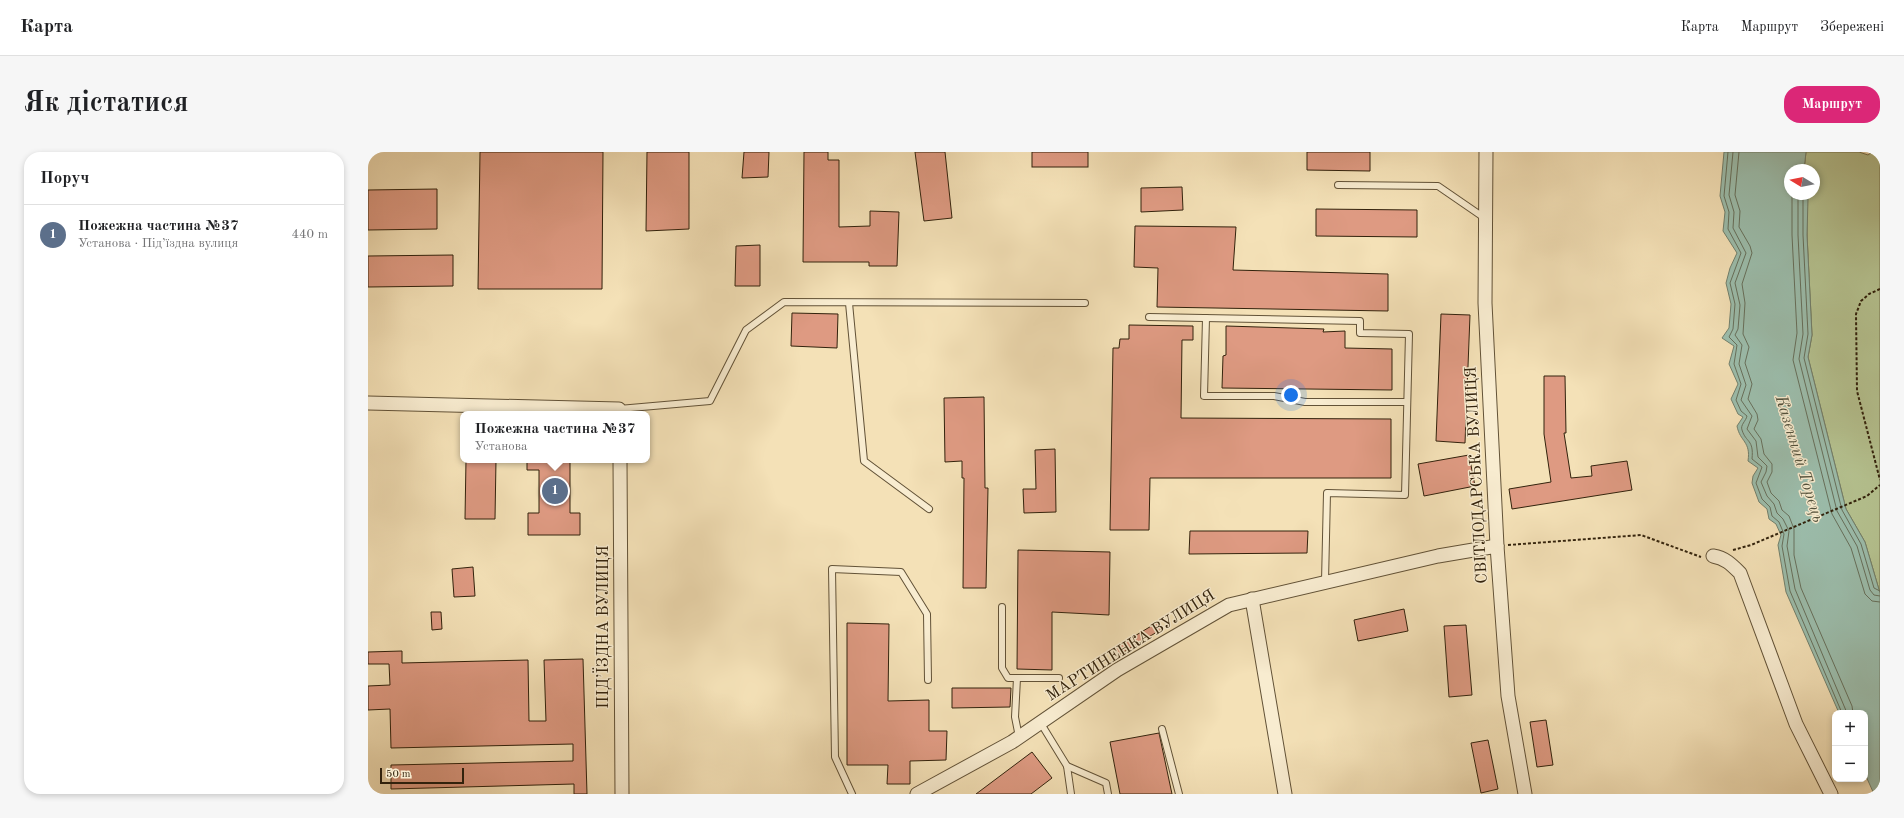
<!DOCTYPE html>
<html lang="uk">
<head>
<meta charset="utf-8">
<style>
  :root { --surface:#fff; --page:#f6f6f6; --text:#202124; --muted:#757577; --line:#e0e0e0; --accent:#db2777 }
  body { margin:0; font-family:"Old Standard TT",serif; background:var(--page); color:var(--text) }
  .controls { position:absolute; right:12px; bottom:12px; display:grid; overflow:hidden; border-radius:8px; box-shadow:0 2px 6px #0003 }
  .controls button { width:36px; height:36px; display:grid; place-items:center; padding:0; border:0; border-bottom:1px solid var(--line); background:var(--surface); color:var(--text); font:20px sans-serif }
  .compass { position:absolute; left:1416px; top:12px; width:36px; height:36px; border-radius:50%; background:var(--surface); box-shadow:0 2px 6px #0003; rotate:280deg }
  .scale { position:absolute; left:12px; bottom:10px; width:84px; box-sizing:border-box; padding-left:4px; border:2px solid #32220c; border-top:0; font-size:11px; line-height:14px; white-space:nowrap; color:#32220c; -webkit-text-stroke:3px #f8ecd0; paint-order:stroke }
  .you { position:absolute; left:923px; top:243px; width:14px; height:14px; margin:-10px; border:3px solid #fff; border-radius:50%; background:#1a73e8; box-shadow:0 0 0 6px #1a73e833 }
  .badge { display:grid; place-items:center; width:26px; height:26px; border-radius:50%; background:var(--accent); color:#fff; font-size:13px; font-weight:700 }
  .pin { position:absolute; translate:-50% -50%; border:2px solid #fff; box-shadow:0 1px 4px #0006 }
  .popup { position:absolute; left:92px; top:259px; width:190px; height:52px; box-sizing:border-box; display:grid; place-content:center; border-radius:8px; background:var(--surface); filter:drop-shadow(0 1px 3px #0005); font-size:13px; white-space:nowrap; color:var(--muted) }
  .popup b { font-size:15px; color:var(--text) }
  .popup::after { content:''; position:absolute; left:50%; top:100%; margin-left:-8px; border:8px solid transparent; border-top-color:var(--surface) }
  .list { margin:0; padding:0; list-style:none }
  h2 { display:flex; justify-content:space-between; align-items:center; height:52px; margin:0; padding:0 16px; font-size:17px }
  h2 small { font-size:13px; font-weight:400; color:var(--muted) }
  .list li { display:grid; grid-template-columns:26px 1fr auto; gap:12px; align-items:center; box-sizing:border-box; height:60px; padding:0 16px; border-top:1px solid var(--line) }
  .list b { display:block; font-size:15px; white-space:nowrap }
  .list p { margin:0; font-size:13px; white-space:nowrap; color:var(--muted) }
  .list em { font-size:13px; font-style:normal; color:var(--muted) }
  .map { position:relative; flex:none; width:1512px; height:642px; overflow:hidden; border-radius:16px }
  header { display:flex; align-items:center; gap:24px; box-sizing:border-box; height:56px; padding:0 20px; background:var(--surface); border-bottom:1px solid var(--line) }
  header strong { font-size:19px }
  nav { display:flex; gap:22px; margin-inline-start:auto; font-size:14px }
  .intro { display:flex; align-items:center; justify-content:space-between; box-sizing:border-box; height:96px; padding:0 24px }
  h1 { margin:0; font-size:28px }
  .button { padding:10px 18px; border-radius:16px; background:var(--accent); color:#fff; font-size:14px; font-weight:700 }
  main { display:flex; gap:24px; padding:0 24px }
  aside { flex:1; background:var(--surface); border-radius:16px; box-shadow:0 2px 6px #0003 }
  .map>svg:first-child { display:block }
  .green { fill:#b6c492; stroke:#74734f }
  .water { fill:#9cbead; stroke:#72806d }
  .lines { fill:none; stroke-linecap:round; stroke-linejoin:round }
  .shore { stroke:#67705c; stroke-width:1 }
  .building { fill:#de9a82; stroke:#32220c }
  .lane-casing { stroke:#625237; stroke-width:8 }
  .street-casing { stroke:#625237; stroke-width:15 }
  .path { stroke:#32220c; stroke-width:2; stroke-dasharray:3 2; stroke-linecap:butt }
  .lane { stroke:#f8ecd0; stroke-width:6 }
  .street { stroke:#f8ecd0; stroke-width:13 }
  .labels { text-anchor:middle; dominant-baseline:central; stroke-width:3; stroke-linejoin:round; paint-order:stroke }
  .street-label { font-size:16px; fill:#32220c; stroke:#f8ecd0 }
  .water-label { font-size:17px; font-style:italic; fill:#52513c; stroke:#f8ecd0 }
</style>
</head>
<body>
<header>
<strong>Карта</strong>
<nav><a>Карта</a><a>Маршрут</a><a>Збережені</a></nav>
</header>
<div class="intro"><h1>Як дістатися</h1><a class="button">Маршрут</a></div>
<main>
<aside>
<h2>Поруч<small></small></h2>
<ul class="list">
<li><span class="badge" style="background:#5c6f8a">1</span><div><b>Пожежна частина №37</b><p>Установа · Під’їздна вулиця</p></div><em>440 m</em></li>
</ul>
</aside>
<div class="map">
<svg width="1512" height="642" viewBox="0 0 1512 642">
  <rect width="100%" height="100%" fill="#f4e1b7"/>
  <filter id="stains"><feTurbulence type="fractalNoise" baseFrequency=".005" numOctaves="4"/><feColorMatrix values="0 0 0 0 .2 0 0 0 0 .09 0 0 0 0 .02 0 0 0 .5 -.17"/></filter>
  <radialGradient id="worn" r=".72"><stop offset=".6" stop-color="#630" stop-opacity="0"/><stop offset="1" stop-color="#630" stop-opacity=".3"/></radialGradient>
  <path class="green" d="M1438 0H1491L1500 3 1504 0H1512V441L1497 390 1478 357 1440 205 1444 183 1439 83V42H1446V18H1436Z"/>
  <path class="water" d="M1356 0H1438L1436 18H1422V42H1439L1440 47 1439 83 1444 183 1440 205 1478 357 1497 390 1512 441V642H1506L1497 622V561H1471L1418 440 1410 393 1413 383 1408 372 1401 367 1399 357 1391 350 1384 331 1385 324 1390 316 1380 309C1383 289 1372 290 1369 274L1375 265 1370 262 1363 247 1370 232 1361 212 1366 194 1354 186 1361 176 1363 152 1358 131 1362 116 1369 101 1355 79 1357 60 1352 44Z"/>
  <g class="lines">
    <g class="shore">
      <path d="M1360 0 1356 44 1361 60 1360 77 1373 101 1362 131 1367 152 1365 177 1361 185 1369 193 1366 212 1373 232 1368 248 1373 259 1379 264C1378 269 1372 273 1374 278 1378 291 1386 287 1384 307L1394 315 1388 331 1394 347 1402 355 1404 364 1411 370 1416 382 1414 394 1422 439 1474 561"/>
      <path d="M1365 0 1361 43 1366 60 1365 76 1378 101 1367 131 1372 153 1370 177 1367 183 1374 193 1371 212 1378 233 1373 248 1384 264 1379 277 1388 289 1390 305 1399 314 1398 320 1393 330 1399 344 1406 352 1409 361 1415 367 1421 379 1419 394 1427 437 1479 561"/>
      <path d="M1371 0 1367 43 1372 59 1371 75 1382 94 1384 101 1374 132 1377 151 1375 182 1381 195 1377 211 1384 232 1380 247 1389 262 1390 268 1386 277 1393 287 1396 302 1404 312V320L1399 330 1403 341 1411 349 1414 358 1421 364 1426 377V403L1433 436 1484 554 1485 561"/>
      <path d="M1424 42V83L1429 181 1425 208 1464 362 1483 396 1497 442 1504 449 1512 450"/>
      <path d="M1430 42V83L1435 182 1431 207 1469 359 1489 394 1502 438 1506 443 1512 444"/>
      <path d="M1435 42V83L1440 182 1436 206 1474 358 1493 392 1506 436 1512 439"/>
    </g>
  </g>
  <g class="building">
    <path d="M112 0H235L234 137H110Z"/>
    <path d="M279 0H321V77L278 79Z"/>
    <path d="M376 0H401L400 25 374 26Z"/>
    <path d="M436 0H460V8H471V75L502 74V59L531 60 529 114H501V110H435Z"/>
    <path d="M547 0H577L584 66 556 69Z"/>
    <rect x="664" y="0" width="56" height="15"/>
    <path d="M939 0H1002V19L939 18Z"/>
    <path d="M814 35 815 58 773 60V36Z"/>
    <path d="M69 37V77L0 78V38Z"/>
    <path d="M948 57 1049 58V85L948 84Z"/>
    <path d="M767 74 868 75 865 118 1020 122V159L789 155 790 116 766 115Z"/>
    <path d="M392 93V134H367L368 94Z"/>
    <path d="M85 103V134L0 135V104Z"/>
    <path d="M424 161 470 162 469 196 423 194Z"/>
    <path d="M1073 162 1102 163 1097 291 1068 289Z"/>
    <path d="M761 173 825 174V188H814L813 266 1023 267V326H782L781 378H742L745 196H751L752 187H761Z"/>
    <path d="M858 174 956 177 955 180 977 179V196L1024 197V238L854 236 855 204 858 203Z"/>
    <path d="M1176 224H1197L1198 281H1196L1203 326 1224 324 1223 314 1259 309 1264 338 1144 357 1141 337 1183 330 1176 282Z"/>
    <path d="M616 245 617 336H620L618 436H595L596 326H594V309L577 310 576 246Z"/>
    <path d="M687 297 688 360 656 361 655 337H668L667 298Z"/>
    <path d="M1101 303 1107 334 1056 344 1050 312Z"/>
    <path d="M98 308H128L127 367H97Z"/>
    <path d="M159 308H202V361H212V383H160V361H171V318H159Z"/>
    <path d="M822 379H940L939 401 821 402Z"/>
    <path d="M650 398 742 400 741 463 684 460V518L649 517Z"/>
    <path d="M105 415 107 444 86 445 84 417Z"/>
    <path d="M1036 457 1040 479 990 489 986 468Z"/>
    <path d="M63 460H73L74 477 64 478Z"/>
    <path d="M790 470 794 477 749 504 745 497Z"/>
    <path d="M479 471 521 472 520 549 561 548V579H579L578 608 542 609V632H519L520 613H479Z"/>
    <path d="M1098 473 1104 543 1081 545 1076 474Z"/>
    <path d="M34 499V511L160 508 161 569H178L176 508 215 507 219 642H206V632L23 637V613L205 609V592L23 596 22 557 0 558V534L22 533 21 512H0V500Z"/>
    <path d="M584 536H643L642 555 584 556Z"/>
    <path d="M1178 568 1185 613 1169 615 1162 570Z"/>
    <path d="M791 581 804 642H752L742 590Z"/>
    <path d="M1120 588 1130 637 1113 641 1103 591Z"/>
    <path d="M664 600 684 626 663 642H608Z"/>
  </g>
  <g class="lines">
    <defs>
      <g id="lane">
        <path d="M970 33 1070 34 1118 67"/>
        <path d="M481 151 496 309 561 357"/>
        <path d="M781 165 992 169V181L1041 182 1037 343 959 341 957 430"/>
        <path d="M838 166 836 244H906L937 250H1039"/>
        <path d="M251 257 342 249 378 178 416 150 717 151"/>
        <path d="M634 455V516L640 526H649L647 565 651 585"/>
        <path d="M649 526H691"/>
        <path d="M672 570 699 614 703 642"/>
        <path d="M794 577 811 642"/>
        <path d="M699 614 738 631 740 642"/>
        <path d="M484 642 467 605 464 417 533 420 559 462 560 528"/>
      </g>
      <g id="street">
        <path d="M1118 0 1117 151 1129 394 1140 544 1157 642"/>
        <path d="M0 251 251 257V262"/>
        <path d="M252 308 254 642"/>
        <path d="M1345 404C1357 406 1363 412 1372 421L1428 572 1463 642"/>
        <path d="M884 447 917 642"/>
        <path d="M549 642 644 590 749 518 861 453 1070 404 1129 394"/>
      </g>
    </defs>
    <use href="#lane" class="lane-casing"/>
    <use href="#street" class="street-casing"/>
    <g class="path">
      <path d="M1512 137 1501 142 1493 149 1488 162 1489 239 1512 328"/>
      <path d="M1140 393 1273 383 1333 405"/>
      <path d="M1365 398 1383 393 1499 344 1512 333"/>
    </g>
    <use href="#lane" class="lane"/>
    <use href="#street" class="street"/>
  </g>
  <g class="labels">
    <g class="street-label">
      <text transform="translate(1109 323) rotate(-93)">СВІТЛОДАРСЬКА ВУЛИЦЯ</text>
      <text transform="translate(236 475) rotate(-90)">ПІД’ЇЗДНА ВУЛИЦЯ</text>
      <text transform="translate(763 494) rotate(-32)">МАРТИНЕНКА ВУЛИЦЯ</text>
    </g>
    <g class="water-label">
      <text transform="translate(1431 307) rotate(73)">Казенний Торець</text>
    </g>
  </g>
  <rect width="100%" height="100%" filter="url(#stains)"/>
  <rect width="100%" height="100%" fill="url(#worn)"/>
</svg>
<div class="controls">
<button>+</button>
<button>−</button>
</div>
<svg class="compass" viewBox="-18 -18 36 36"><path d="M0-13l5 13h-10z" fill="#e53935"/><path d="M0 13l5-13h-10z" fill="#757577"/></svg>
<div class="scale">50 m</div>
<div class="you"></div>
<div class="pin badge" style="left:187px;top:339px;background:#5c6f8a">1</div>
<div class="popup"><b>Пожежна частина №37</b>Установа</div>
</div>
</main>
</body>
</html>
